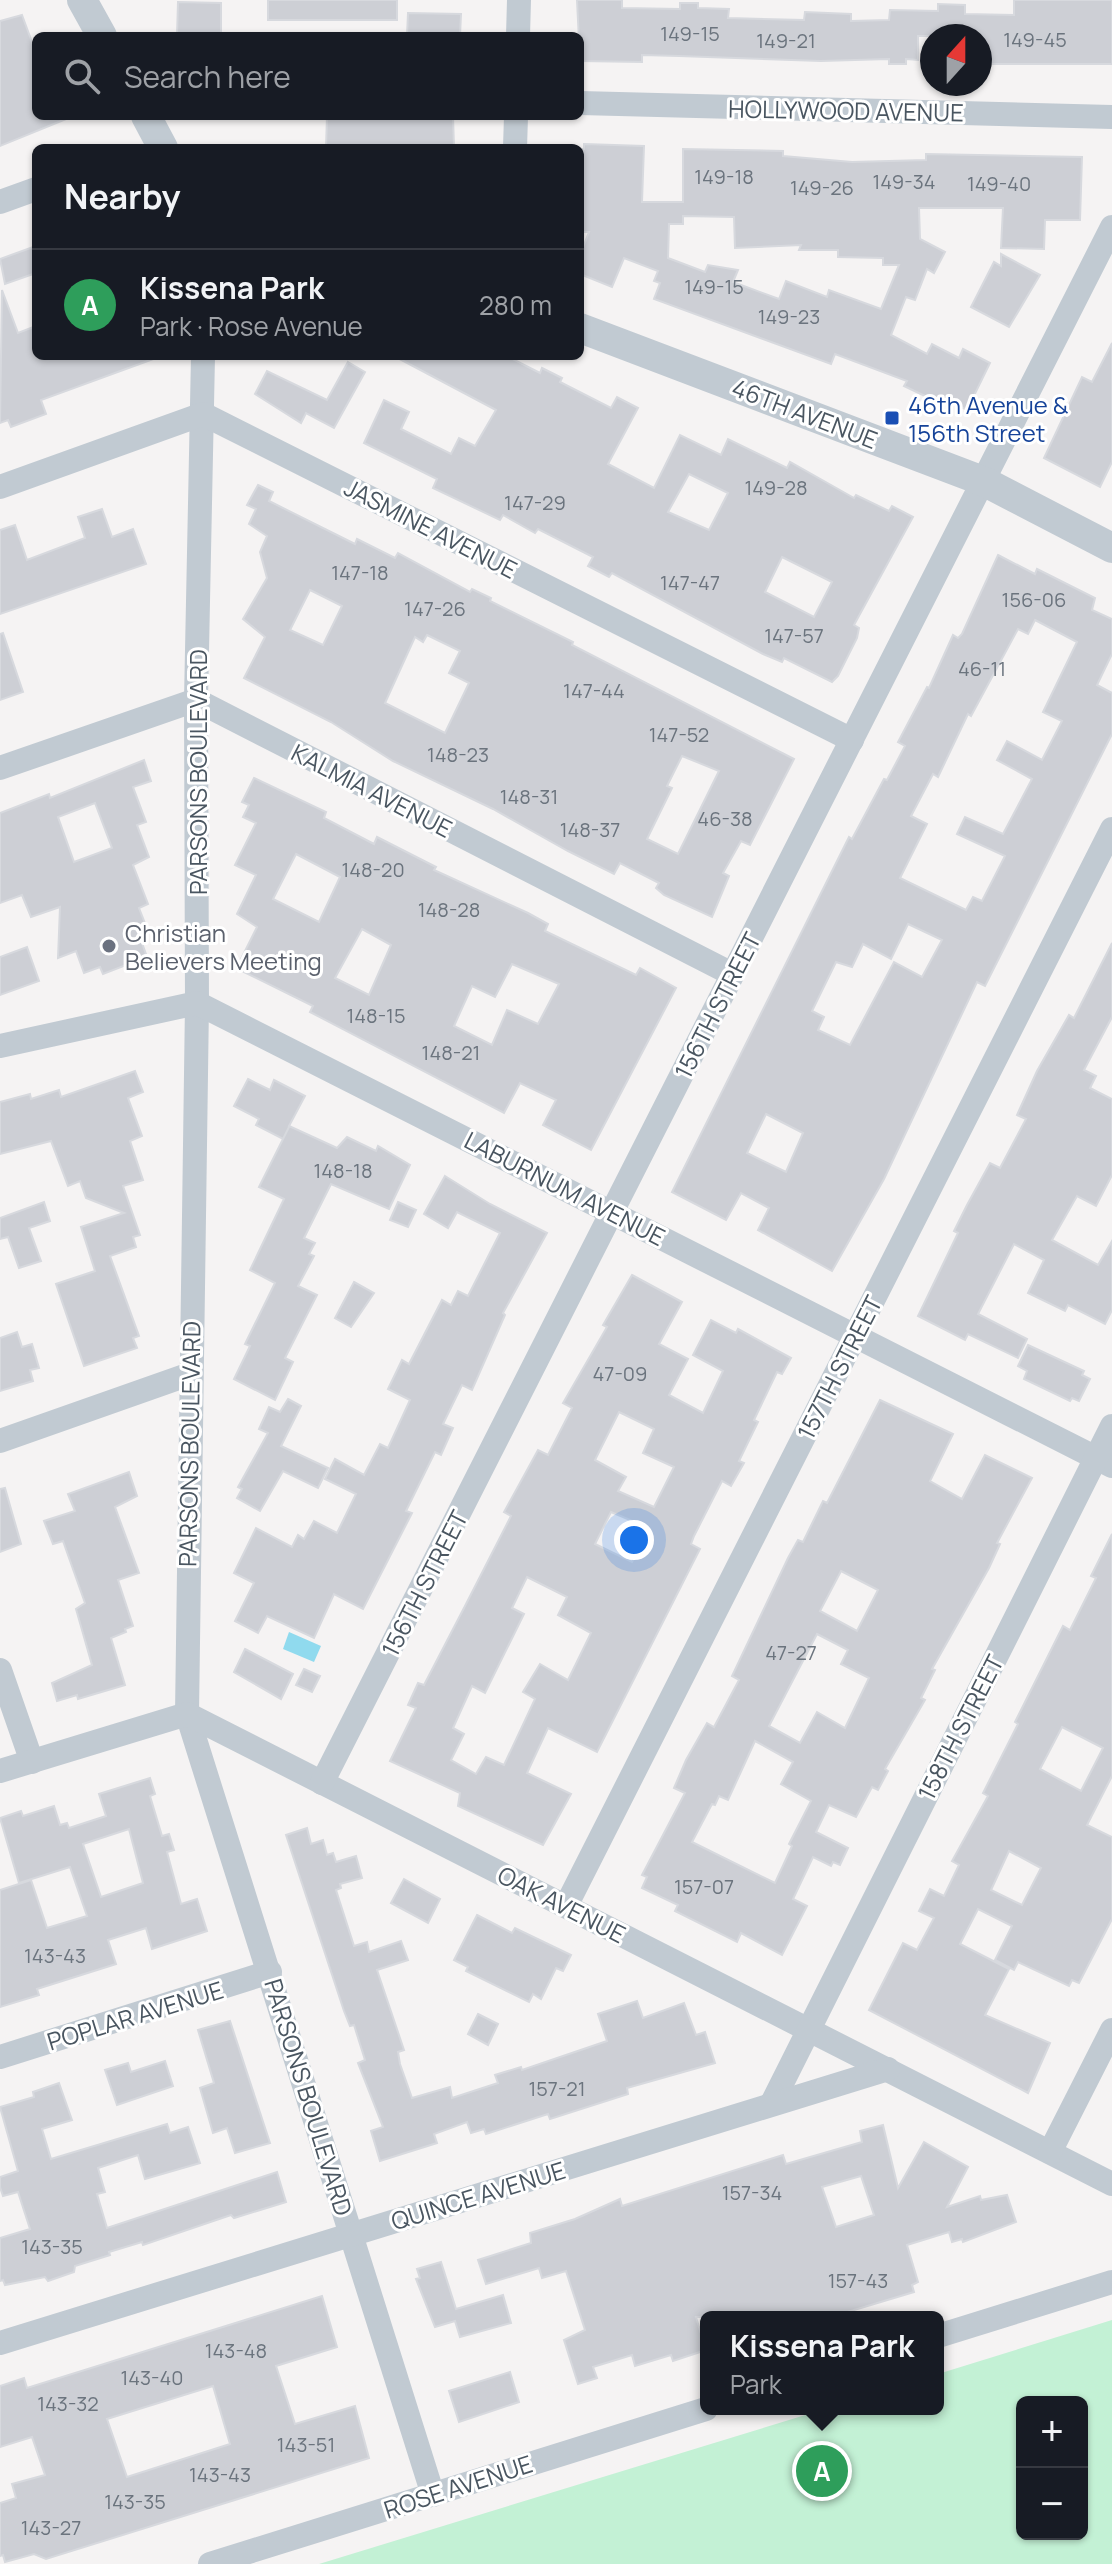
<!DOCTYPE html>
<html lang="en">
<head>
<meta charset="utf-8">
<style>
  :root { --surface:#171b24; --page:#242831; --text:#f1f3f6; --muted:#9ea1a6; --line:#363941; --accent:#1a73e8 }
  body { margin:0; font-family:Manrope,sans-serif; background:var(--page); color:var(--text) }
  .controls { position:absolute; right:24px; bottom:24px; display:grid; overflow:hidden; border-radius:12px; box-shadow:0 2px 6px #0004 }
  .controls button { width:72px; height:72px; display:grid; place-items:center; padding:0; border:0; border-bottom:2px solid var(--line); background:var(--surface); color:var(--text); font:40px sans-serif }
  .compass { position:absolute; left:920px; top:24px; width:72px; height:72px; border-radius:50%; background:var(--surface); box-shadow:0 2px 6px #0004; rotate:21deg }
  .you { position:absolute; left:634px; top:1540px; width:28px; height:28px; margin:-20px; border:6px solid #fff; border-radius:50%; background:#1a73e8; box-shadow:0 0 0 12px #1a73e833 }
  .badge { display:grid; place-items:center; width:52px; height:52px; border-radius:50%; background:var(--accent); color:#fff; font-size:26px; font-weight:700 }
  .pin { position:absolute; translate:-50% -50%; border:4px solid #fff; box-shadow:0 2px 8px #0006 }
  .popup { position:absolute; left:700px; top:2311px; width:244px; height:104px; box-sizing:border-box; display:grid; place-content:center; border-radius:12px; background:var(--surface); filter:drop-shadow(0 2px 6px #0005); font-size:26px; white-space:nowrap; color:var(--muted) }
  .popup b { font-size:30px; color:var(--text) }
  .popup::after { content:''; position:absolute; left:50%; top:100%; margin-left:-16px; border:16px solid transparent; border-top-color:var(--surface) }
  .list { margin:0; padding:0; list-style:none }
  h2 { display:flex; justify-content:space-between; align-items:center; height:104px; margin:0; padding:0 32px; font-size:34px }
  h2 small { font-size:26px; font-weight:400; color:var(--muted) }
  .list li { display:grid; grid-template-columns:52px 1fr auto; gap:24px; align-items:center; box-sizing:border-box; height:112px; padding:0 32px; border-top:2px solid var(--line) }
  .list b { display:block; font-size:30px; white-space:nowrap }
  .list p { margin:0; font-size:26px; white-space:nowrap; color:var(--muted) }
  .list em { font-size:26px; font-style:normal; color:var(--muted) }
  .icon { flex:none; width:44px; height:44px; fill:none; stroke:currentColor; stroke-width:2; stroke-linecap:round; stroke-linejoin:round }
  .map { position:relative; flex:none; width:1112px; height:2564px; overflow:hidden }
  .search { position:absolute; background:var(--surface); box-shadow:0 2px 6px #0004; left:32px; top:32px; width:552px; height:88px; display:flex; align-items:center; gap:20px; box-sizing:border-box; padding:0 28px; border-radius:12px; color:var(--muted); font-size:30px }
  .panel { position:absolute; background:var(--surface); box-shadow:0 2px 6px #0004; left:32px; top:144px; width:552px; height:216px; border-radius:12px }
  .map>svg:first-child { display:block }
  .green { fill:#c3f1d5; fill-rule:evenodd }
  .water { fill:#90daee }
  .building { fill:#cdcfd5; stroke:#d7d9de; stroke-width:2; fill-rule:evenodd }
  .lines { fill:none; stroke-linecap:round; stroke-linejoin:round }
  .minor { stroke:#c1cad2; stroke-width:24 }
  .tertiary { stroke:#c1cad2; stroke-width:30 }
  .transit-dot { fill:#1a4fb4; stroke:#fff; stroke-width:3 }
  .worship-dot { fill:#6b7280; stroke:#fff; stroke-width:3 }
  .labels { text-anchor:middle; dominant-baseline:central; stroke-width:6; stroke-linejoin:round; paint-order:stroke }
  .number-label { font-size:20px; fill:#6b747e }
  .street-label { font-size:24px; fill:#4a5661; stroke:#fff }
  .transit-label { font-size:24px; fill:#164399; stroke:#fff; text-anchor:start }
  .worship-label { font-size:24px; fill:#5b616d; stroke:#fff; text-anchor:start }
</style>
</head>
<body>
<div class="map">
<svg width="1112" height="2564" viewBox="0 0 1112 2564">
  <rect width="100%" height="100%" fill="#f5f3f3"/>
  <path class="green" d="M1112 2320V2564H319L825 2409H938V2374ZM1022 2402H1082V2534H1022Z"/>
  <path class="water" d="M289 1632 321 1646 314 1662 283 1649Z"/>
  <g class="building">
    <rect x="268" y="0" width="129" height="20"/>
    <path d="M577 0H622V8L680 9V3H698V8L729 9 728 18 804 20 805 12 851 14V21L889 20 890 10 938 11V4L965 5V14L1014 15V0H1112V64H980V36H918V60L906 59V64H889V59L821 61 679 56 642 55V62L580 61Z"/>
    <path d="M178 2 221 3V36H177Z"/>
    <path d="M408 13 461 14 460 36H407Z"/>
    <path d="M22 15 36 53V116L71 117 0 146V21Z"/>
    <path d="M327 116H453L454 148H326Z"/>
    <path d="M584 144 644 146 642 202H683V149L783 151V156L852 162 926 160V154L1082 157 1080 220H1045L1044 249 1001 248 1003 208H919L920 239 945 252 934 273 927 269 915 300 906 297 891 335 927 354 932 344 959 358 963 349 990 363 967 410 950 402 948 405 927 397 904 386 907 381 835 354 831 364 654 299 660 283 654 281 658 271 624 258 612 287 580 274V255L589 232H580V149H584ZM683 216 734 217 735 248 801 245 799 250H838V257L883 258V265H899L881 309 829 290 827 297 786 281 779 299 733 282 738 270 708 265 705 272 668 258 669 224H683Z"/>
    <path d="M36 246V273L5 284 0 259Z"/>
    <path d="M1001 254 1040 275 1009 327 971 307 994 262 1001 266Z"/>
    <path d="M2 290 18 333 36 326V356L156 358 41 400 46 414 11 427 8 420 0 423Z"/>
    <path d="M1112 343V462L1100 487 1044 458 1082 377 1092 382Z"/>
    <path d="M394 356H507L540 373 542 368 562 378 560 382 611 408 617 397 638 408 608 464 654 488 680 435 721 455 728 439 787 468 790 462 854 498 856 495 889 511 892 506 913 517 854 625 859 628 857 638 838 676 832 682 784 658 782 662 763 654 612 573 609 577 588 566 593 557 538 529 535 533 503 515 500 520 433 488 437 479 364 443 384 400 409 412 401 429 451 454 459 438 475 446 496 410ZM689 474 728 493 709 530 668 512ZM782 557 832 582 814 617 765 592Z"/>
    <path d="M348 362 365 372 334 428 306 413 301 423 255 394 267 371 327 400Z"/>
    <path d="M258 485 273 492 269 501 355 544 357 539 395 558 398 553 470 592 472 589 491 598 490 601 573 642 572 645 794 759 750 845 741 841 723 873 729 876 712 917 664 895 656 888 659 883 620 863 614 874 568 851 493 809 393 761 331 722 244 678 265 637 243 619 267 578 260 552 267 536 249 524 256 509 247 505ZM310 590 342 606 323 645 290 630ZM427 635 460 651 449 673 469 683 445 733 385 703 415 637 423 642ZM682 756 719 771 678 854 647 839 672 788 667 786Z"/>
    <path d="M102 509 112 537 133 529 146 564 0 614V530L15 525 27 560 85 538 78 517Z"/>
    <path d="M998 555 1035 574 1037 569 1095 598 1092 610 1112 619V654L1097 685 1112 693V734L985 986 977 982 884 1179 832 1271 758 1230 769 1208 741 1193 726 1220 672 1192 849 837 852 839 884 779 887 780 905 746 898 742 927 687 929 688 953 635 958 638 962 634ZM1035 620 1077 642 1043 712 1062 721 1042 760 1007 741 997 760 1032 779 1003 834 965 817 957 834 1005 856 982 901 973 897 966 910 900 878 927 824 911 816 933 774 938 777 968 714 971 716 1018 629 1028 634ZM908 924 942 940 922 977 894 962 850 1045 818 1030 824 1017 812 1011 836 962 852 967 863 944 891 959ZM766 1114 803 1133 786 1172 747 1153Z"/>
    <path d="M3 633 23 692 0 700V634Z"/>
    <path d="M144 760 151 781 133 787 146 822 137 825 149 857 133 865 148 904 139 908 146 926 137 929 147 957 103 974 100 967 84 973 76 951 58 958 60 907 31 917 22 895 0 903V813L49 794 50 798ZM95 803 112 848 74 862 58 817Z"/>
    <path d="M254 778 326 812 324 818 374 844 377 837 436 867 434 870 528 913 548 924 545 931 636 975 640 968 676 988 591 1150 543 1125 556 1100 520 1083 504 1113 310 1012 313 1006 244 972 246 969 238 965 257 927 237 914 256 875 235 865 256 823 243 817 249 805 242 802ZM296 854 340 877 319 922 273 899ZM362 929 391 945 369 995 335 978ZM512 964 559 984 538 1024 507 1010 492 1045 454 1026 472 986 495 997Z"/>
    <path d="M1112 943V1017L1084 1070 1096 1076 1090 1088 1112 1099V1175L1096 1206 1077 1196 1052 1240 1098 1265 1112 1241V1310L1105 1324 1068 1305 1065 1311 1028 1293 1044 1260 1014 1244 978 1314 1027 1339 1018 1358 968 1334 965 1340 918 1316 958 1233 954 1231 967 1205 990 1163 1000 1168 1026 1119 1017 1115 1037 1071 1069 1015 1074 1018Z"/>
    <path d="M27 947 39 981 0 995V957Z"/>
    <path d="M135 1071 143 1092 128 1098 142 1136 130 1141 143 1180 123 1186 140 1235 133 1237 136 1247 110 1256 139 1336 133 1338 137 1348 84 1366 56 1284 95 1271 81 1227 124 1213 86 1198 80 1181 68 1186 51 1141 0 1154V1102L30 1094 31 1099 59 1090 61 1097Z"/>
    <path d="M248 1079 270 1090 274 1080 305 1096 289 1126 337 1148 347 1137 376 1151 378 1146 410 1165 389 1209 331 1184 304 1238 315 1243 309 1254 314 1256 298 1286 317 1295 285 1358 293 1362 275 1400 234 1379 250 1346 245 1344 275 1283 250 1270 284 1199 259 1187 289 1127 283 1139 256 1125 259 1119 234 1106Z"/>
    <path d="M445 1176 490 1204 547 1233 503 1313 505 1315 472 1390 462 1385 443 1424 453 1428 441 1455 435 1452 406 1511 412 1513 363 1609 334 1594 314 1638 267 1616 258 1633 235 1621 254 1583 234 1573 256 1528 292 1547 298 1535 304 1539 314 1521 337 1533 356 1494 325 1479 335 1459 364 1475 380 1444 388 1448 410 1400 388 1389 402 1360 409 1364 442 1300 451 1305 458 1291 468 1296 500 1233 457 1212 448 1228 424 1214Z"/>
    <path d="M44 1202 50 1221 29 1228 41 1261 19 1268 8 1237 0 1239V1218Z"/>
    <path d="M398 1202 416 1210 408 1227 390 1220Z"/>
    <path d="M632 1275 682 1302 659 1344 688 1359 669 1395 703 1413 723 1371 693 1355 711 1320 736 1333 738 1329 791 1358 782 1374 777 1372 754 1420 758 1422 739 1461 744 1463 731 1486 722 1481 694 1536 691 1544 700 1549 597 1752 548 1728 527 1773 571 1794 543 1845 458 1806 460 1793 390 1761 416 1708 408 1705 418 1683 424 1685 465 1606 511 1516 504 1512 538 1450 548 1455 572 1408 563 1403 607 1327 603 1325ZM619 1412 654 1429 643 1453 674 1467 654 1507 618 1491 626 1477 595 1460ZM611 1512 649 1528 632 1562 595 1544ZM527 1577 567 1597 558 1615 591 1633 568 1680 540 1664 523 1692 535 1699 504 1765 486 1757 476 1774 451 1760 464 1734 453 1728 472 1686 485 1693 524 1614 512 1608Z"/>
    <path d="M354 1282 374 1293 351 1327 335 1318Z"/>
    <path d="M17 1332 22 1347 32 1344 39 1368 30 1370 33 1381 0 1391V1338Z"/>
    <path d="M1028 1345 1084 1371 1082 1375 1090 1379 1079 1401 1072 1398 1070 1401 1024 1379 1027 1371 1018 1366Z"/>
    <path d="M288 1399 301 1406 281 1446 328 1468 318 1488 283 1471 260 1511 237 1498 242 1489 238 1487 268 1433 259 1429 269 1407 280 1412Z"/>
    <path d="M880 1400 953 1434 930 1481 962 1499 985 1455 1032 1478 997 1543 1000 1544 989 1568 932 1669 935 1670 921 1698 925 1700 885 1769 888 1771 878 1790 872 1787 856 1817 829 1805 816 1832 848 1848 840 1865 833 1862 831 1866 813 1857 793 1899 807 1906 782 1955 741 1933 737 1942 675 1911 678 1905 642 1888 647 1877 642 1875 685 1793 674 1788 686 1760 707 1723 714 1727 739 1680 732 1676 788 1558 798 1540 803 1542 823 1501 827 1503ZM841 1571 878 1590 857 1631 820 1611ZM817 1634 848 1650 841 1664 869 1678 845 1728 817 1712 800 1743 769 1726ZM755 1741 793 1762 781 1784 811 1801 789 1844 792 1846 775 1883 692 1842 712 1804 715 1805 719 1796 728 1800Z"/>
    <path d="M129 1472 137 1496 115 1507 139 1573 118 1580 133 1626 125 1629 126 1632 111 1638 125 1685 78 1699 77 1695 57 1701 52 1683 92 1665 76 1609 85 1603 63 1541 53 1544 44 1521 75 1511 68 1494Z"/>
    <path d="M5 1488 21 1544 0 1552V1489Z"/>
    <path d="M1112 1534V1776L1087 1825 1112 1837V1919L1079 1983 1072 1980 1069 1986 1018 1962 1014 1970 995 1960 1012 1926 978 1909 960 1944 1009 1969 985 2015 1050 2043 1028 2093 869 2010 903 1943 917 1950 934 1918 919 1911 930 1889 944 1896 959 1865 952 1861 988 1796 983 1793 1018 1724 1015 1722 1063 1626 1070 1630 1096 1578 1091 1576ZM1062 1727 1103 1748 1081 1791 1040 1769ZM1009 1851 1041 1868 1022 1905 991 1890Z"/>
    <path d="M245 1649 293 1674 281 1699 234 1672Z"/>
    <path d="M304 1669 320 1676 312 1692 296 1685Z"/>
    <path d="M150 1778 155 1794 150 1796 162 1836 169 1834 174 1850 167 1852 181 1904 197 1899 207 1931 152 1949 146 1928 108 1940 116 1964 37 1989 39 1995 0 2007V1890L31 1880 47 1928 87 1916 70 1867 19 1883 0 1818 21 1811 23 1816 54 1806 60 1825 67 1823 69 1828 106 1816 99 1794ZM129 1829 143 1883 101 1897 83 1844Z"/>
    <path d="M307 1828 311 1844 323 1840 327 1855 333 1853 336 1862 356 1856 362 1878 340 1884 341 1888 336 1890 354 1946 367 1942 369 1952 401 1941 408 1960 377 1970 404 2050 398 2052 400 2064 412 2098 450 2087 452 2098 498 2083 495 2075 521 2067 522 2070 607 2041 598 2014 637 2001 643 2018 684 2003 696 2035 705 2032 715 2063 627 2088 628 2094 550 2119 548 2114 486 2134 484 2129 471 2133 467 2122 434 2134 437 2143 380 2161 371 2131 383 2127 358 2063 365 2060 354 2025 350 2026 344 2011 286 1835Z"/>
    <path d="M404 1879 440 1899 428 1923 391 1903Z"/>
    <path d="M477 1915 512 1933 515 1928 571 1955 563 1971 556 1968 541 1999 533 1994 529 2002 466 1971 468 1967 454 1960Z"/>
    <path d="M478 2014 498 2024 488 2045 468 2034Z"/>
    <path d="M230 2021 270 2143 235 2153 227 2128 213 2133 200 2088 214 2083 198 2030Z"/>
    <path d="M165 2061 173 2086 117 2105 105 2070 128 2063 131 2072Z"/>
    <path d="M59 2083 72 2120 42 2129 51 2159 167 2124 170 2133 188 2127 200 2163 145 2179 138 2155 98 2168 105 2192 97 2194 107 2228 277 2172 286 2202 234 2218 231 2215 143 2245 142 2242 109 2252 110 2255 75 2266 74 2272 48 2281 45 2277 5 2285 3 2280 0 2281V2238L30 2229 18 2192 3 2196 0 2187V2177L18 2171 0 2107 34 2097 33 2092Z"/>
    <path d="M883 2125 898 2188 924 2142 968 2167 947 2207 980 2196 981 2200 1007 2195 1016 2222 963 2242 962 2239 952 2242 949 2232 907 2245 918 2282 912 2285 914 2292 831 2317H696L706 2350 673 2361 671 2355 635 2366 632 2355 593 2367 597 2378 578 2384 564 2340 585 2330 566 2271 542 2278 539 2268 486 2284 478 2260 531 2243 530 2233 575 2219 620 2199 622 2206 783 2155 786 2164 862 2142 860 2131ZM861 2176 874 2215 836 2227 822 2187Z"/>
    <path d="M441 2262 456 2309 503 2295 511 2323 460 2337 455 2321 435 2327 416 2279 420 2278 417 2269Z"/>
    <path d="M322 2296 337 2347 276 2366 295 2424 355 2406 369 2458 46 2559 34 2554 5 2562 3 2555 0 2556V2503L16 2498 12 2484 45 2475 32 2437 0 2447V2386L24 2378 27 2388ZM213 2386 230 2444 127 2477 107 2419Z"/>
    <path d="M510 2372 519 2402 459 2422 449 2391Z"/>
  </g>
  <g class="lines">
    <g class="minor">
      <path d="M518 36 519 0"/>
      <path d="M580 103 1112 117"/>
      <path d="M515 148 516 116"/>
      <path d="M0 202 36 189"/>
      <path d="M203 356 196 700 197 1003 187 1714 433 2495"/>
      <path d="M0 487 203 414 852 740"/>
      <path d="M0 768 196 700 732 974"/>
      <path d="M0 1046 197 1003 1112 1466"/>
      <path d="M0 1441 190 1374"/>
      <path d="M0 1670 32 1762"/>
      <path d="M0 1771 187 1714 1112 2184"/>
      <path d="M322 1783 1112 227"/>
      <path d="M566 1906 1112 829"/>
      <path d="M0 2057 270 1972"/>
      <path d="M772 2103 1112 1426"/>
      <path d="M1050 2152 1112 2030"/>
      <path d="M938 2336 1112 2282"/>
      <path d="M0 2343 888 2069"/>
      <path d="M210 2564 706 2409"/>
    </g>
    <g class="tertiary">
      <path d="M82 0 102 36"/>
      <path d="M146 116 163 148"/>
      <path d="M580 328 983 481 1112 548"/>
    </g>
  </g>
  <rect class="transit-dot" x="884" y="410" width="16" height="16" rx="4"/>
  <circle class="worship-dot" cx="109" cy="946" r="8"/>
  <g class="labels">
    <g class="number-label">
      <text x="690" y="33">149-15</text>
      <text x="1035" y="39">149-45</text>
      <text x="786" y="40">149-21</text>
      <text x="724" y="176">149-18</text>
      <text x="904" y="181">149-34</text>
      <text x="999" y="183">149-40</text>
      <text x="822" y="187">149-26</text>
      <text x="714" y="286">149-15</text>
      <text x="789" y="316">149-23</text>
      <text x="776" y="487">149-28</text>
      <text x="535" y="502">147-29</text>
      <text x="360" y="572">147-18</text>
      <text x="690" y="582">147-47</text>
      <text x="1034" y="599">156-06</text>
      <text x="435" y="608">147-26</text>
      <text x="794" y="635">147-57</text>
      <text x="982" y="668">46-11</text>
      <text x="594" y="690">147-44</text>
      <text x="679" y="734">147-52</text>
      <text x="458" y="754">148-23</text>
      <text x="529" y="796">148-31</text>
      <text x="725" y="818">46-38</text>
      <text x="590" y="829">148-37</text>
      <text x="373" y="869">148-20</text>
      <text x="449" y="909">148-28</text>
      <text x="376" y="1015">148-15</text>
      <text x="451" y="1052">148-21</text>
      <text x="343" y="1170">148-18</text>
      <text x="620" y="1373">47-09</text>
      <text x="791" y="1652">47-27</text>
      <text x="704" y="1886">157-07</text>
      <text x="55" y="1955">143-43</text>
      <text x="557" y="2088">157-21</text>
      <text x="752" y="2192">157-34</text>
      <text x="52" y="2246">143-35</text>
      <text x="858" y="2280">157-43</text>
      <text x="236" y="2350">143-48</text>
      <text x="152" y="2377">143-40</text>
      <text x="68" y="2403">143-32</text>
      <text x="306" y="2444">143-51</text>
      <text x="220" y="2474">143-43</text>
      <text x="135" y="2501">143-35</text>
      <text x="51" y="2527">143-27</text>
    </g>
    <g class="street-label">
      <text transform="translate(846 110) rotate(1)">HOLLYWOOD AVENUE</text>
      <text transform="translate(805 413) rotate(21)">46TH AVENUE</text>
      <text transform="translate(431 528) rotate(27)">JASMINE AVENUE</text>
      <text transform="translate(197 772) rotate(-90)">PARSONS BOULEVARD</text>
      <text transform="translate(372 790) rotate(27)">KALMIA AVENUE</text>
      <text transform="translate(717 1005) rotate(-63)">156TH STREET</text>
      <text transform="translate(565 1188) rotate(27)">LABURNUM AVENUE</text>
      <text transform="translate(839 1367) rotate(-63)">157TH STREET</text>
      <text transform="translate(189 1444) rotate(-89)">PARSONS BOULEVARD</text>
      <text transform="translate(424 1583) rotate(-63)">156TH STREET</text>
      <text transform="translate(960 1727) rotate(-63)">158TH STREET</text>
      <text transform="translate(562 1904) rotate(27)">OAK AVENUE</text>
      <text transform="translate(135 2015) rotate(-17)">POPLAR AVENUE</text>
      <text transform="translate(309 2097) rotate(73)">PARSONS BOULEVARD</text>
      <text transform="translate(478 2195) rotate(-17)">QUINCE AVENUE</text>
      <text transform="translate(458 2486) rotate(-18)">ROSE AVENUE</text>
    </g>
    <g class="transit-label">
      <text x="908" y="404">46th Avenue &amp;<tspan x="908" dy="28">156th Street</tspan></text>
    </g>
    <g class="worship-label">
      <text x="125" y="932">Christian<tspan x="125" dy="28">Believers Meeting</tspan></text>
    </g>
  </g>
</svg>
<div class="controls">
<button>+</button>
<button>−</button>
</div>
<svg class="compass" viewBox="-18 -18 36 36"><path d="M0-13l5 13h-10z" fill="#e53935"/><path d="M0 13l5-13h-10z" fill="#9ea1a6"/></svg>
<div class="you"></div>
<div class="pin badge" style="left:822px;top:2471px;background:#2e9e5b">A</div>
<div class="popup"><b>Kissena Park</b>Park</div>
<div class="search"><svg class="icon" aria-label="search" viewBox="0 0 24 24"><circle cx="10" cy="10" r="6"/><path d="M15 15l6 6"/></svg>Search here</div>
<section class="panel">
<h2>Nearby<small></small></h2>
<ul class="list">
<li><span class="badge" style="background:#2e9e5b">A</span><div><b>Kissena Park</b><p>Park · Rose Avenue</p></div><em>280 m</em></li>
</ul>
</section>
</div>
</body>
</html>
